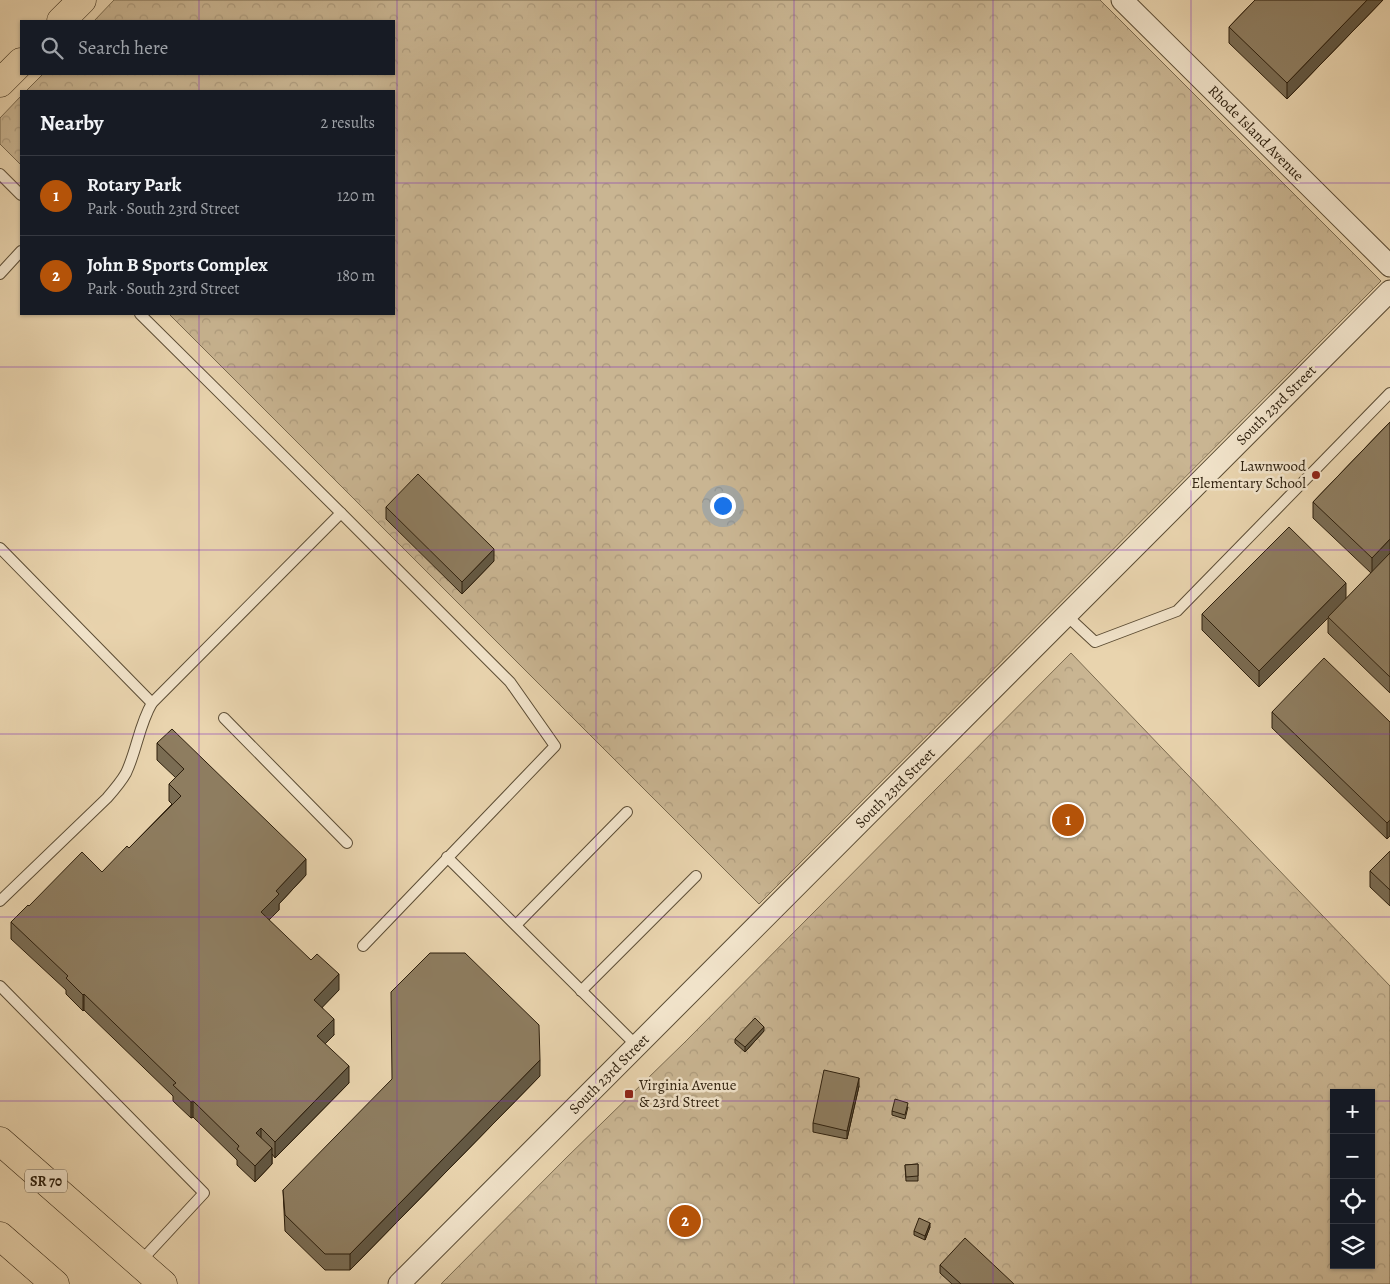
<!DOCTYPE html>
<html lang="en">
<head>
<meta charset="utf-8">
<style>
  :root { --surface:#171b24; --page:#242831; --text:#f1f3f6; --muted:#9ea1a6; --line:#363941; --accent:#b45309 }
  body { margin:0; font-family:Alegreya,serif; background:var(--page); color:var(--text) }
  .controls { position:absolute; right:15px; bottom:15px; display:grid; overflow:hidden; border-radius:0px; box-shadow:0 1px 4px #0004 }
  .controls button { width:45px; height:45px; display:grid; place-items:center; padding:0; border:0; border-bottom:1px solid var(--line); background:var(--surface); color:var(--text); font:25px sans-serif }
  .you { position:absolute; left:722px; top:505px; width:18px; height:18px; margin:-12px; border:4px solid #fff; border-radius:50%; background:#1a73e8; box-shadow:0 0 0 8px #1a73e833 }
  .badge { display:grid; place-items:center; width:32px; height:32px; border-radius:50%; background:var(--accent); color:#fff; font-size:16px; font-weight:700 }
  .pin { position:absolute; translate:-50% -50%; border:2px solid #fff; box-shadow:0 1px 5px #0006 }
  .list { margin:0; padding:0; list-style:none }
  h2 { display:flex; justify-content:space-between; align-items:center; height:65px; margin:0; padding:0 20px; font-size:21px }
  h2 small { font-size:16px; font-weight:400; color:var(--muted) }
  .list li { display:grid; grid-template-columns:32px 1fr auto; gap:15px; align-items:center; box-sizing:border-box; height:80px; padding:0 20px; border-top:1px solid var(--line) }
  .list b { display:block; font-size:19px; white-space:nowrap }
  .list p { margin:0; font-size:16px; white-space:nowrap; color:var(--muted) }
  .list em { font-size:16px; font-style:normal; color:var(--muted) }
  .icon { flex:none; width:28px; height:28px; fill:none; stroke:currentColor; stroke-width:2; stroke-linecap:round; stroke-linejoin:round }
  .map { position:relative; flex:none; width:1390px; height:1284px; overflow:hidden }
  .search { position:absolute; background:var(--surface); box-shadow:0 1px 4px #0004; left:20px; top:20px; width:375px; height:55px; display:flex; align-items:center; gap:12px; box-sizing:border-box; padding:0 18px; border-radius:0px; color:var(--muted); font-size:19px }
  .panel { position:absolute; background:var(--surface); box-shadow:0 1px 4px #0004; left:20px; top:90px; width:375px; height:225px; border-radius:0px }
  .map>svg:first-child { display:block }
  .forest { fill:url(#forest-crowns); stroke:#7a6a4f; fill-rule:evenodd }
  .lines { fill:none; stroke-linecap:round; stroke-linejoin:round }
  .service-casing { stroke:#5b4c34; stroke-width:12 }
  .minor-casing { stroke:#5b4c34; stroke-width:23 }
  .primary-casing { stroke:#2c1e0c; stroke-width:29 }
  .service { stroke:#f1e3ca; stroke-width:10 }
  .minor { stroke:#f1e3ca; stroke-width:21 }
  .primary { stroke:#e9d4ae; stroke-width:28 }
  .wall { fill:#7a6c53; stroke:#2c1e0c }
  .shaded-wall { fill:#635843; stroke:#2c1e0c }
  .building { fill:#8e7d60; stroke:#2c1e0c }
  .grid { fill:none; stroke:#7b2cbf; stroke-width:1; stroke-opacity:0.55 }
  .poi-dot { fill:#8f2418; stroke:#f1e3ca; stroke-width:2 }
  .labels { text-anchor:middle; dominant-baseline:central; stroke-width:5; stroke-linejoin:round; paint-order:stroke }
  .shield { fill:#f1e3ca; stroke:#675945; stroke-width:1 }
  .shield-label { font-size:14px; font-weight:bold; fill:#2c1e0c }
  .street-label { font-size:15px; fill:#2c1e0c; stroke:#f1e3ca }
  .poi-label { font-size:15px; fill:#2c1e0c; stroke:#f1e3ca; text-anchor:end }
</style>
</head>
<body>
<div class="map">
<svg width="1390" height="1284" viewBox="0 0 1390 1284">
  <defs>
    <pattern id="forest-crowns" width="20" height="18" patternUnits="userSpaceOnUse" patternTransform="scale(1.25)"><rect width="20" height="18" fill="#c9b592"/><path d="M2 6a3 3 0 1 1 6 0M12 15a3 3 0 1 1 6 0" fill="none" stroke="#ad9b7d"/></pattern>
  </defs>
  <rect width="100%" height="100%" fill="#e9d4ae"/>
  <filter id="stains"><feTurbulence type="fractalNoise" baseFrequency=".004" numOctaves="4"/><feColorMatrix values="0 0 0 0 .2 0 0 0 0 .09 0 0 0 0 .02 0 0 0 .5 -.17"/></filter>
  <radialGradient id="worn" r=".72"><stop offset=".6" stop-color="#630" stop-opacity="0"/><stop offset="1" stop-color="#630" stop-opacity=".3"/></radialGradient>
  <g class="forest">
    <path d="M114 0H1100L1381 281 759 904 169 314H394V91H26L43 74H394V21H94Z"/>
    <path d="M21 96V165L0 144V118Z"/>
    <path d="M1071 653 1390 986V1284H441L566 1158 685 1042ZM1334 1093H1371V1265H1334Z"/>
  </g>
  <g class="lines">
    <defs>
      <g id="service">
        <path d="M0 174 21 195"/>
        <path d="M0 274 21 251"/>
        <path d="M341 513 510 682 555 746 363 946"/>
        <path d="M0 548 152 703"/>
        <path d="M1066 615 1095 642 1177 611 1390 393"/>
        <path d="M224 718 347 843"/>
        <path d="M447 857 637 1046"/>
        <path d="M0 901 107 798C114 790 121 782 126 773 137 750 139 725 152 703L341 513 140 314"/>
        <path d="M516 925 627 812"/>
        <path d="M0 986 204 1193 140 1262"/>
        <path d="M581 991 696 876"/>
      </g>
      <g id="minor">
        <path d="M1122 0 1390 266"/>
        <path d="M399 1284 1390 291"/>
      </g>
      <g id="primary">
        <path d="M61 21 82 0"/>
        <path d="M0 83 21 62"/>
        <path d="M0 1141 163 1284"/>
        <path d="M0 1236 55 1284"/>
      </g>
    </defs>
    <use href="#service" class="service-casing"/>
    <use href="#minor" class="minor-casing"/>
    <use href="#primary" class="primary-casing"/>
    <use href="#service" class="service"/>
    <use href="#minor" class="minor"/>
    <use href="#primary" class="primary"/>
  </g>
  <g class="wall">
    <path d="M1255 0H1383L1287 99 1229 43V27Z"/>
    <path d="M1390 422V693L1328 633V618L1259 687 1202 630V614L1346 599 1371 573 1313 518V502Z"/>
    <path d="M386 507 494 561 462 594 386 519Z"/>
    <path d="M1272 712 1390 722V836L1387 839 1272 728Z"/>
    <path d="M157 743 306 875 279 904V910L269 920 339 990 322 1007 334 1035 325 1044 349 1083 275 1158 272 1154V1164L255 1182 237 1165V1160L193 1117 191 1118 173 1101V1096L84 1010 83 1011 66 994V990L11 939V922L29 906 102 872 129 848 172 804 169 801V784L176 778 157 760Z"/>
    <path d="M1390 851V906L1370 887V871Z"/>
    <path d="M764 1031 745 1052 735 1043V1039Z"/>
    <path d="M540 1076 350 1270H325L285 1231 283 1190Z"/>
    <path d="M859 1086 847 1139 813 1132V1123Z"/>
    <path d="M908 1107 905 1119 892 1115V1111Z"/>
    <path d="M918 1164V1181H906L905 1165Z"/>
    <path d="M930 1227 925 1240 914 1235V1231Z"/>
    <path d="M940 1265 1014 1284H952L940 1273Z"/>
  </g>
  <g class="shaded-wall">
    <path d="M1367 0H1383L1287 99V83Z"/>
    <path d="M1390 539V555L1372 574V558Z"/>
    <path d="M494 549V561L462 594V582Z"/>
    <path d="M1346 583V600L1259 687V671Z"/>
    <path d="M1390 820V836L1387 839V823Z"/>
    <path d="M306 859V875L279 904V910L261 928V912L276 891Z"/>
    <path d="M339 974V990L314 1016V1000Z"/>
    <path d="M84 994V1010L83 1011V995Z"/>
    <path d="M334 1019V1035L317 1052V1036Z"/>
    <path d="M764 1027V1031L745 1052V1047Z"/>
    <path d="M540 1060V1076L350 1270V1254Z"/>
    <path d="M349 1066V1083L275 1158V1142Z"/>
    <path d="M859 1078V1086L847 1139V1131Z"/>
    <path d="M193 1101V1117L191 1118V1102Z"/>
    <path d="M261 1128V1144L256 1133Z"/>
    <path d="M272 1148V1164L255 1182V1166Z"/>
    <path d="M930 1223V1227L925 1240V1236Z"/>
  </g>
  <g class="building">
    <path d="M1255 0H1367L1287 83 1229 27Z"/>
    <path d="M1390 422V539L1372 558 1313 502Z"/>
    <path d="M418 474 494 549 462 582 386 507Z"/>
    <path d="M1289 527 1346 583 1259 671 1202 614Z"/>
    <path d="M1390 553V677L1328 617Z"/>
    <path d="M1324 658 1390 722V820L1387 823 1272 712Z"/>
    <path d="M172 729 306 859 276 891 279 894 261 912 311 960 317 954 339 974 314 1000 334 1019 317 1036 349 1066 275 1142 261 1128 256 1133 272 1148 255 1166 237 1149 239 1146 193 1101 191 1102 173 1085 176 1083 84 994 83 995 66 978 68 976 11 922 28 905 29 906 82 852 102 872 127 846 129 848 181 796 169 784 184 769 157 743Z"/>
    <path d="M1390 851V890L1370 871Z"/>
    <path d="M430 953H465L539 1025 540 1060 350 1254H325L285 1215 283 1190 392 1079 391 992Z"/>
    <path d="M755 1018 764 1027 745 1047 735 1039Z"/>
    <path d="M824 1070 859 1078 847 1131 813 1123Z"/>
    <path d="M895 1099 908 1103 905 1115 892 1111Z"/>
    <path d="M918 1164V1176L906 1177 905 1165Z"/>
    <path d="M919 1218 930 1223 925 1236 914 1231Z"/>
    <path d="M965 1238 1014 1284H961L940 1265Z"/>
  </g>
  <path class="grid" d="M199 0V21M397 0V1284M596 0V1284M794 0V1284M993 0V1284M1191 0V1284M199 74V91M0 183H21M394 183H1390M199 314V1284M0 367H1390M0 550H1390M0 734H1390M0 917H1390M0 1101H1334M1371 1101H1390"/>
  <g class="poi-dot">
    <circle cx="1316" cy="475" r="5"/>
    <rect x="624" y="1089" width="10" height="10" rx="2.5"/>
  </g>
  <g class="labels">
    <rect class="shield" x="25" y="1169.5" width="42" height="23" rx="4"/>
    <g class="shield-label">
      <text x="46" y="1181">SR 70</text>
    </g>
    <g class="street-label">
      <text transform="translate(1256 133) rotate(45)">Rhode Island Avenue</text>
      <text transform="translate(1276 405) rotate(-45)">South 23rd Street</text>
      <text transform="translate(895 788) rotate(-45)">South 23rd Street</text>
      <text transform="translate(609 1074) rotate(-45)">South 23rd Street</text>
    </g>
    <g class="poi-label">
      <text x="1306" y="466">Lawnwood<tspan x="1306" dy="17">Elementary School</tspan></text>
      <text x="639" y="1085" text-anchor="start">Virginia Avenue<tspan x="639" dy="17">&amp; 23rd Street</tspan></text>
    </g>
  </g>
  <rect width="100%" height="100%" filter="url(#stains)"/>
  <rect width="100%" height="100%" fill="url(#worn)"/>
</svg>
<div class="controls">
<button>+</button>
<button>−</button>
<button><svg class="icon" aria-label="locate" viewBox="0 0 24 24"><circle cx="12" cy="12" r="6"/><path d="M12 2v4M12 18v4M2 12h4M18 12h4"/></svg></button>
<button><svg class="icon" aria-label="layers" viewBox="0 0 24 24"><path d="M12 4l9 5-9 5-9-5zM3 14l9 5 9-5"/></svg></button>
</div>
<div class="you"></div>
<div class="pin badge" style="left:1068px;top:820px">1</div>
<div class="pin badge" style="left:685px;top:1221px">2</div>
<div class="search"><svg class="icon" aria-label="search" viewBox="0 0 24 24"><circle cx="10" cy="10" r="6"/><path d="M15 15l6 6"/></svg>Search here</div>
<section class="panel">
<h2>Nearby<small>2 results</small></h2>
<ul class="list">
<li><span class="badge">1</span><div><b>Rotary Park</b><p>Park · South 23rd Street</p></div><em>120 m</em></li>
<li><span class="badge">2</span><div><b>John B Sports Complex</b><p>Park · South 23rd Street</p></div><em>180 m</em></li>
</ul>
</section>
</div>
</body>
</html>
